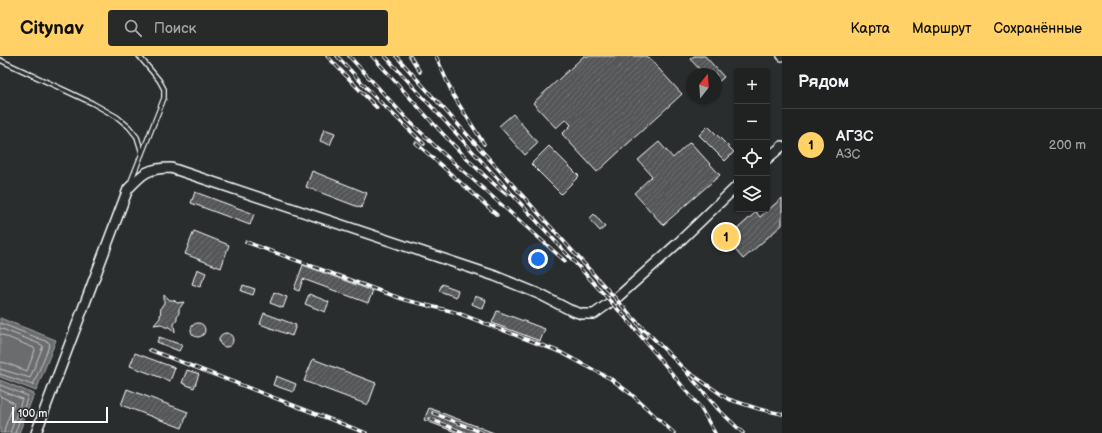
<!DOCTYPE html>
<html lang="ru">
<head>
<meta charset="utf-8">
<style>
  :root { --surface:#202222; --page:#282a2a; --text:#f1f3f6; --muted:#a2a4a5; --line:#3d3f40; --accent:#ffd166 }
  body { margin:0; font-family:"Balsamiq Sans",sans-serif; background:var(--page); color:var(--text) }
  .controls { position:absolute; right:12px; top:12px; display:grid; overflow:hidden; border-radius:4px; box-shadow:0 1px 3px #0004 }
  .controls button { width:36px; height:36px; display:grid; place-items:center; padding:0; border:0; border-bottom:1px solid var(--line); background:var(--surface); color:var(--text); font:20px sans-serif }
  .compass { position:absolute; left:686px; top:12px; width:36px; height:36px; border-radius:50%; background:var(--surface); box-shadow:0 1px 3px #0004; rotate:17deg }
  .scale { position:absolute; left:12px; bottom:10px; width:96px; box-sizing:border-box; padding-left:4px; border:2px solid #fff; border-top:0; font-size:11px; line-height:14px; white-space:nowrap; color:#fff; -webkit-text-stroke:3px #2a2d2e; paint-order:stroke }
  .you { position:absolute; left:538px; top:203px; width:14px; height:14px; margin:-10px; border:3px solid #fff; border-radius:50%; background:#1a73e8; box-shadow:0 0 0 6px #1a73e833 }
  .badge { display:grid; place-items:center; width:26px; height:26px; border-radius:50%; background:var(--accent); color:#111; font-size:13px; font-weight:700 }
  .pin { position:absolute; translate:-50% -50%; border:2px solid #fff; box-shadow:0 1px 4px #0006 }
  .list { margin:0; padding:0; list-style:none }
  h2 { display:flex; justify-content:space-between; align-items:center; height:52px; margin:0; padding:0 16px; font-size:17px }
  h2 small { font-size:13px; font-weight:400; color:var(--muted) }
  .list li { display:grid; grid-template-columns:26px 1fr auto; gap:12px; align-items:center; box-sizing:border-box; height:72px; padding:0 16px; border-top:1px solid var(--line) }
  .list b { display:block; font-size:15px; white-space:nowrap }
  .list p { margin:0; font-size:13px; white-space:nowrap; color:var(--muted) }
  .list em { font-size:13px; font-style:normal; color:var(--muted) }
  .icon { flex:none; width:22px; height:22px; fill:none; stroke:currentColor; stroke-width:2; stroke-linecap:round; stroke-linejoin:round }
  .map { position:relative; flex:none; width:782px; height:377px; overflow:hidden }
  header { display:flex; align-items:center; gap:24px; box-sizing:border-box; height:56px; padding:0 20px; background:var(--accent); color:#111 }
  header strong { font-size:19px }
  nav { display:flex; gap:22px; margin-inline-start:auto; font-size:14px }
  .search { width:280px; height:36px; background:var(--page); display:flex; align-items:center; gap:10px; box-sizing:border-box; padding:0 14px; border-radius:4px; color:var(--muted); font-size:15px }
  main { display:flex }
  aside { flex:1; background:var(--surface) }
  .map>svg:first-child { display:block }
  .water { fill:#6a6c6d; stroke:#a6a7a7 }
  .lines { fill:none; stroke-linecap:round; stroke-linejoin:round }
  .shore { stroke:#c3c4c5; stroke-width:1 }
  .building { fill:url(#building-hatch); stroke:#fff }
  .service-casing { stroke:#fff; stroke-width:6 }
  .minor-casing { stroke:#fff; stroke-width:10 }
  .tertiary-casing { stroke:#fff; stroke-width:12 }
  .service { stroke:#2a2d2e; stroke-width:3.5 }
  .minor { stroke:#2a2d2e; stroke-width:7 }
  .tertiary { stroke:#2a2d2e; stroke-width:9 }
  .rail-casing { stroke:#fff; stroke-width:3.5 }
  .rail { stroke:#2a2d2e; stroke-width:2; stroke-dasharray:6; stroke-linecap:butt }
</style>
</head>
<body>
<header>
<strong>Citynav</strong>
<div class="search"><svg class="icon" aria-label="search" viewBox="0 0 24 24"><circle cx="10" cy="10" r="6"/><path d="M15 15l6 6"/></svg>Поиск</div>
<nav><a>Карта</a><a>Маршрут</a><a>Сохранённые</a></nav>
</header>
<main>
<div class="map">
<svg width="782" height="377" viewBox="0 0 782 377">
  <defs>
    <pattern id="building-hatch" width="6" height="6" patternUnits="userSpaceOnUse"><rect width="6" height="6" fill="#555758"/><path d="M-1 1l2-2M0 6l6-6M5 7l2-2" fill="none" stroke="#6e7071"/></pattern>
  </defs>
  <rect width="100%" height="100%" fill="#2a2d2e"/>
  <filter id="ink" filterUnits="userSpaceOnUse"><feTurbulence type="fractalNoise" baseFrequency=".025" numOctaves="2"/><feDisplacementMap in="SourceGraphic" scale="8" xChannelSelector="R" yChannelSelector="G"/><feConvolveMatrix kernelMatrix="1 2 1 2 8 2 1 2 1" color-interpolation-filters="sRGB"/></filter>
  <g filter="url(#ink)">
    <g class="water">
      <path d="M0 262 56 284 36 335 0 321Z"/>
      <path d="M0 324 34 338 19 377H0Z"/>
    </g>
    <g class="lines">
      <g class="shore">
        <path d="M0 267 48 286 50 288 33 329 0 318"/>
        <path d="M0 272 42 289 43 290 30 322 0 313"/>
        <path d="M0 278 34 292 35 294 27 315 6 307 0 306"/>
        <path d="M0 329 28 340 15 377"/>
        <path d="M0 334 22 343 10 377"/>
        <path d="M0 340 14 347 5 371 4 377"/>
      </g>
    </g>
    <g class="building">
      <path d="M584 0H647L682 38 597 116 562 78 571 69 566 63 556 72 533 47Z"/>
      <path d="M694 0H705L724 21 716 28V18H704L690 3Z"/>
      <path d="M513 58 538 87 525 99 499 70Z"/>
      <path d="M708 70 734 96 725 105 699 79Z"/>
      <path d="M324 73 335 77 330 89 320 85Z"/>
      <path d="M659 86 673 102 690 86 720 119 663 169 634 137 652 120 638 104Z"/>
      <path d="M549 90 579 120 561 138 531 108Z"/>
      <path d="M312 115 367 137 361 152 306 131Z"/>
      <path d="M195 136 254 158 250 169 191 147Z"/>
      <path d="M782 142V169L743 203 726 183 756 156 760 161Z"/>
      <path d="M594 158 605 171 600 175 589 163Z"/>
      <path d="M194 175 229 189 221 212 185 198Z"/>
      <path d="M303 209 373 235 368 247 303 223 299 235 294 233Z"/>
      <path d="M197 213 206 217 200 231 192 228Z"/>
      <path d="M442 228 458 234 456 241 439 235Z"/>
      <path d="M243 229 255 233 253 239 241 235Z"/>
      <path d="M274 236 287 241 283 252 270 247Z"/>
      <path d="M309 238 329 246 325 256 305 248Z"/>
      <path d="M164 239 170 244H174L177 247 184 246 179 253V257L177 260V264L174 268 175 276 169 271H165L161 268 154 269 160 262 161 251 164 247Z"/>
      <path d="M475 240 486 244 483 253 472 248Z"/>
      <path d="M497 255 545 273 540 285 492 267Z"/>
      <path d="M264 257 296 269 292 280 260 268Z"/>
      <circle cx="198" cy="274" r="7"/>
      <circle cx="226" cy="284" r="7"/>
      <path d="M159 281 182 289 179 295 157 286Z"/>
      <path d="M135 297 175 312 170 325 130 310Z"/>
      <path d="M313 303 376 327 368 349 304 325Z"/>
      <path d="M187 314 199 318 194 332 182 327Z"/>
      <path d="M276 320 296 328 293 336 273 329Z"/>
      <path d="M127 333 188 356 182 372 121 349Z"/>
      <path d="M429 352 494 377H458L424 364Z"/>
    </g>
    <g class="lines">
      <defs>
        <g id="service">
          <path d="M0 4 92 47 117 61 129 71 137 81 142 97"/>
          <path d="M131 125 164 42V33L159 24 139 0"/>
        </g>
        <path id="minor" d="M781 0 782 1"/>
        <g id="tertiary">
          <path d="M767 103 782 90"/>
          <path d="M36 377 128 133C143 117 148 112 171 112L495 220 539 238 570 254 582 258H594L619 240 679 186 737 130"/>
        </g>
      </defs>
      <use href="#service" class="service-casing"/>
      <use href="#minor" class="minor-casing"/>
      <use href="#tertiary" class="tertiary-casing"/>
      <use href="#service" class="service"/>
      <use href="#minor" class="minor"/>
      <use href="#tertiary" class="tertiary"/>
      <defs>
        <g id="rail">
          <path d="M327 0 377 52"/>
          <path d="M337 0 375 41 424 88"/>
          <path d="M349 0 406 62 435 90 565 205"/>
          <path d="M372 0C415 46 458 99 507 139"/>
          <path d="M385 0 623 259 700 351 715 377"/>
          <path d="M396 0 636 265"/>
          <path d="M410 0 420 16"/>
          <path d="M436 0 453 39 484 88"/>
          <path d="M416 87 497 159"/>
          <path d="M246 186 405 244 455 256 560 296 611 323 631 338 674 377"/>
          <path d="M646 281 636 265 684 313"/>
          <path d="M150 294 366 377"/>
          <path d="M433 357 483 377"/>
          <path d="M430 363 465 377"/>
          <path d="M743 377 718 353 684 313 728 343 759 353 782 358"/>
        </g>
      </defs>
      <use href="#rail" class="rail-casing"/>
      <use href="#rail" class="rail"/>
    </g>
  </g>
</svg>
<div class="controls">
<button>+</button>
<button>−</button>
<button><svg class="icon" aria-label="locate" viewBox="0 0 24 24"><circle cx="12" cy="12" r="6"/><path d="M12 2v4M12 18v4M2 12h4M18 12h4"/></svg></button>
<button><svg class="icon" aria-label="layers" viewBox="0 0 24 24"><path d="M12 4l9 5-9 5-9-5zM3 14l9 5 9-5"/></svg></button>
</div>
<svg class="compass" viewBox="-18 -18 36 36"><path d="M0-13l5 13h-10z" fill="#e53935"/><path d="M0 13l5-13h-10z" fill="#a2a4a5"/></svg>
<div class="scale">100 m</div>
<div class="you"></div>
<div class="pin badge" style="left:726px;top:181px">1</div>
</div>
<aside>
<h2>Рядом<small></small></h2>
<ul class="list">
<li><span class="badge">1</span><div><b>АГЗС</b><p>АЗС</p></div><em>200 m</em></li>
</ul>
</aside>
</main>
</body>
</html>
